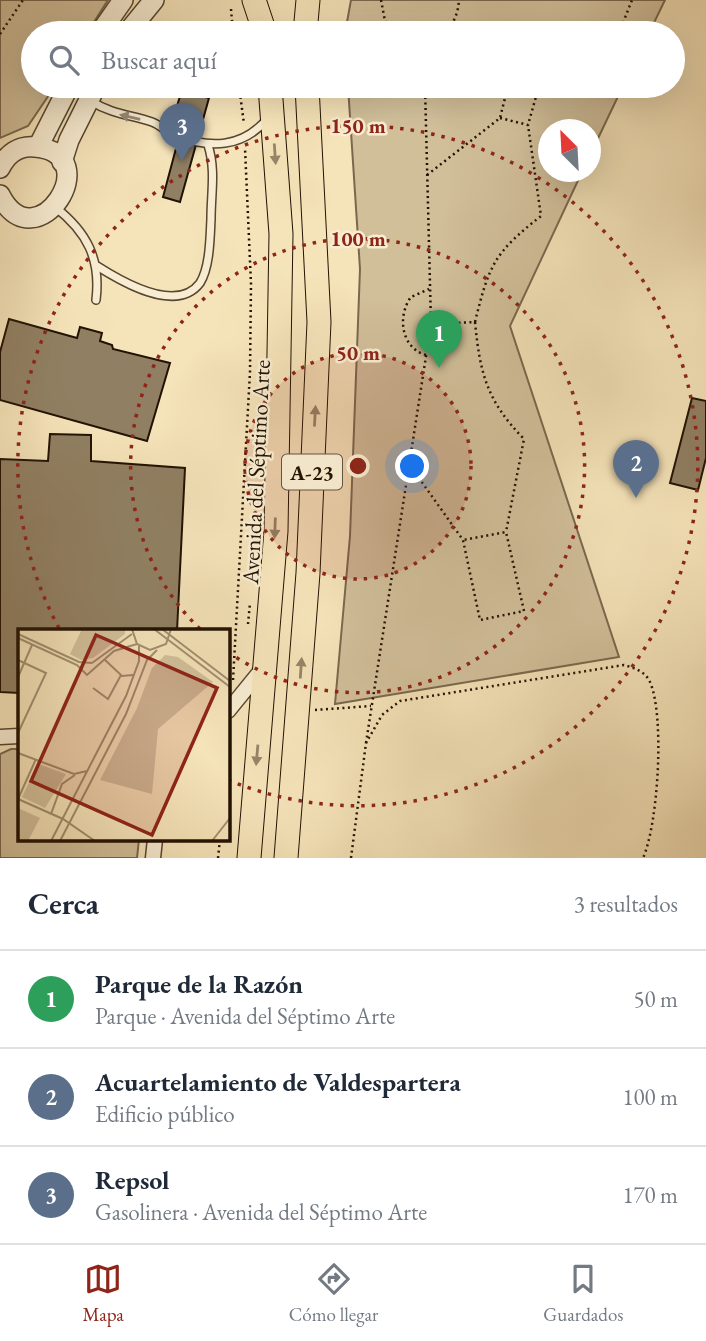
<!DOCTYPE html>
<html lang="es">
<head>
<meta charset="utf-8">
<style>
  :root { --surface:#fff; --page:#f6f6f7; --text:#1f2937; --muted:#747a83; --line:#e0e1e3; --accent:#8f2418 }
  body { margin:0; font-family:"EB Garamond",serif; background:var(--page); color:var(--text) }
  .compass { position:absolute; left:538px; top:119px; width:63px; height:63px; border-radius:50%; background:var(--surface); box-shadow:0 7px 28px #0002; rotate:336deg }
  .you { position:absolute; left:413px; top:467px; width:24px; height:24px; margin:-18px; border:5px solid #fff; border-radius:50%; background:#1a73e8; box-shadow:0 0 0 10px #1a73e833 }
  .badge { display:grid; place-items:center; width:46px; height:46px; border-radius:50%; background:var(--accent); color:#fff; font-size:23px; font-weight:700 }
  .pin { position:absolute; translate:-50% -58px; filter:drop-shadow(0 2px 4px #0008) }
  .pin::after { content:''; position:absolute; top:37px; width:24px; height:21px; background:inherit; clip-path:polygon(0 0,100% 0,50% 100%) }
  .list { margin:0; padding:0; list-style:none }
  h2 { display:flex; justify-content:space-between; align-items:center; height:91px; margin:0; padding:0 28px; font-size:30px }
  h2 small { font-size:23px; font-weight:400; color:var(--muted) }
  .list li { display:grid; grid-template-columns:46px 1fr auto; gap:21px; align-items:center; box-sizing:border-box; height:98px; padding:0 28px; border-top:2px solid var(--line) }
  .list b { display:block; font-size:26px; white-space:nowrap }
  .list p { margin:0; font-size:23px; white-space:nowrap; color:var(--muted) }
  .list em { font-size:23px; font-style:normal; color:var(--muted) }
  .icon { flex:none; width:38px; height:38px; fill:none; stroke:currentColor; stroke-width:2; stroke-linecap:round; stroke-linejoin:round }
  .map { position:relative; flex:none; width:706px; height:858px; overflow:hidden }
  .search { position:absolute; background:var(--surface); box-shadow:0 7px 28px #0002; left:21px; right:21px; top:21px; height:77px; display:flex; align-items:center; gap:18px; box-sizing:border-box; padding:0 24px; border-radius:38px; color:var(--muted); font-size:26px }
  .sheet { height:385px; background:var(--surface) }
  nav { display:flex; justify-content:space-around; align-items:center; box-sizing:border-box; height:98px; border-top:2px solid var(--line); background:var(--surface); font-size:19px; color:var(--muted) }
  nav a { display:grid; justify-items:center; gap:4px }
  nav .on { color:var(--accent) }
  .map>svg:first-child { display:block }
  .green { fill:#d1bf9a; stroke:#7a684e; stroke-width:2 }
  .building { fill:#907f62; stroke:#221203; stroke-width:2 }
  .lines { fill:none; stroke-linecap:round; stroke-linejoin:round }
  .service-casing { stroke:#574630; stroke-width:10 }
  .minor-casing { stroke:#574630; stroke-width:17 }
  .tertiary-casing { stroke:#574630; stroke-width:22 }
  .primary-casing { stroke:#221203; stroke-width:25 }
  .path { stroke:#221203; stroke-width:2.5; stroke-dasharray:2 3.5; stroke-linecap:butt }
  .service { stroke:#f8edd2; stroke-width:7 }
  .minor { stroke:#f8edd2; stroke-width:14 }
  .tertiary { stroke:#f8edd2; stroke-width:19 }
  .primary { stroke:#f5e3b9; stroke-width:23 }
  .oneway { fill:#988a75 }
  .oneway2 { fill:#968567 }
  .ring { fill:none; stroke:#8f2418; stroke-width:3.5; stroke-dasharray:3.5 7 }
  .labels { text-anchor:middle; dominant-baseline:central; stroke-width:5; stroke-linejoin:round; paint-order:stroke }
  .shield { fill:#f8edd2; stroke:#625441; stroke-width:2 }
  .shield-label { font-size:21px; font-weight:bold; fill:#221203 }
  .street-label { font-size:23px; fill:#221203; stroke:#f8edd2 }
  .inset-road { fill:none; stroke:#a18f70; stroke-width:2 }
  .view { fill:#8f2418; fill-opacity:0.15; stroke:#8f2418; stroke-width:3.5 }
  .inset-edge { fill:none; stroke:#221203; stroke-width:3.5 }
  .centre { fill:#8f2418; stroke:#f8edd2; stroke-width:3.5 }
  .ring-label { font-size:21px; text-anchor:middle; font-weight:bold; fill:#8f2418; stroke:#f8edd2; stroke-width:5; stroke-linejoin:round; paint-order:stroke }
</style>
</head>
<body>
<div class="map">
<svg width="706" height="858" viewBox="0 0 706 858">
  <rect width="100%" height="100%" fill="#f5e3b9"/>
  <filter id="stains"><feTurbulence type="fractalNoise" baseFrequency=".00286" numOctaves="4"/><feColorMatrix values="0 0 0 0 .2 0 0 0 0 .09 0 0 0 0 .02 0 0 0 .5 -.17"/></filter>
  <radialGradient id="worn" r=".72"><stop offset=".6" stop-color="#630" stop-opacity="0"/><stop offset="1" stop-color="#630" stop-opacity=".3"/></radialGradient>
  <g class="green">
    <path d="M0 0H108L87 33H33V86H55L28 126 0 138Z"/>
    <path d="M351 0H665L649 33H345Z"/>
    <path d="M348 86H623L591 153 590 130H548V172H582L510 326 619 657 335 704 350 536 360 269Z"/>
    <path d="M11 749H19V839H139L137 858H0V754Z"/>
  </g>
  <g class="building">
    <path d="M183 86H200L198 95 209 98 180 202 163 197 182 126 172 123Z"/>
    <path d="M9 319 77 338 80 327 102 333 100 341 112 345 113 349 170 363 147 441 0 400V352Z"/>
    <path d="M692 398 706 401V458L698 490 670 483Z"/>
    <path d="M50 434 91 435V461L185 468 177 631H19V693L0 692V459L48 461Z"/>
  </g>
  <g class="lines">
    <defs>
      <g id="service">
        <path d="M91 101C111 114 131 115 152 122 161 125 167 133 175 136 210 148 242 149 268 118"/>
        <path d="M55 207C87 232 101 259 96 300"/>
        <path d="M97 266C119 280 176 315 200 283 210 267 210 238 211 219 211 193 216 170 208 145"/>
      </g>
      <g id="minor">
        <path d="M228 711 263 668"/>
        <path d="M0 737 19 736"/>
        <path d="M153 858 155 839"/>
      </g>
      <g id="tertiary">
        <path d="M100 33 123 0"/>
        <path d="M127 33 154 0"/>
        <path d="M38 147 69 86"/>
        <path d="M62 162 69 140 96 86"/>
        <path d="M0 168C7 154 19 145 35 147 109 153 36 265 0 195"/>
      </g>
      <g id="primary">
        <path d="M254 0 265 33"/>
        <path d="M305 33 308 0"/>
        <path d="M249 858 276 531 281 234 270 86"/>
        <path d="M286 858 308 573 319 322 307 86"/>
      </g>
    </defs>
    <use href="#service" class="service-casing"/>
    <use href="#minor" class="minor-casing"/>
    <use href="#tertiary" class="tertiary-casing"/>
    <use href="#primary" class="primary-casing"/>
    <g class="path">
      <path d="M381 0 385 21 396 33"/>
      <path d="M231 9 233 33"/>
      <path d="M443 33C454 24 458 14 459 0"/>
      <path d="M619 33 632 0"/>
      <path d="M0 34 23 0"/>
      <path d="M239 86 244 124"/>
      <path d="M500 118 528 125 539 86"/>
      <path d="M427 175 500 118 508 86"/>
      <path d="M475 322C489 265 494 253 541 216L528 125"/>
      <path d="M431 324 475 322C480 374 487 401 524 439L506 532"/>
      <path d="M426 355C401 348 397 316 411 297L429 289"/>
      <path d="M409 464 463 540 480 620 524 611 506 532 463 540"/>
      <path d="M248 624 250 603"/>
      <path d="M233 680 250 372 251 284 245 148"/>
      <path d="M315 710 371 706"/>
      <path d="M228 742 229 725"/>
      <path d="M366 743 431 324 425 86"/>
      <path d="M218 858 220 839"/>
      <path d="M351 858 366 743 382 715 400 701 624 665C634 668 645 671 650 682 665 716 658 825 643 858"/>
    </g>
    <use href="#service" class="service"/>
    <use href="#minor" class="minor"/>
    <use href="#tertiary" class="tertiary"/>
    <use href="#primary" class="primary"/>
  </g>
  <defs><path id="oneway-solid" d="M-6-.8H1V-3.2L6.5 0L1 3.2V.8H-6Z" transform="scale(1.75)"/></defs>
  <use class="oneway" href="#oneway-solid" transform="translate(130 117) rotate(-167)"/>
  <g class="oneway2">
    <use href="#oneway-solid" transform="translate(275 154) rotate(86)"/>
    <use href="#oneway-solid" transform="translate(315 416) rotate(-87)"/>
    <use href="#oneway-solid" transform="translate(275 528) rotate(92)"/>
    <use href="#oneway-solid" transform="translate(301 668) rotate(-86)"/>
    <use href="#oneway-solid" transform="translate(257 755) rotate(95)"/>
  </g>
  <circle cx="358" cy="466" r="113" fill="#8f2418" fill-opacity=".12"/>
  <g class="ring">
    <circle cx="358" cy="466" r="113"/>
    <path d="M200 629A227 227 0 1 1 228 652"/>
    <path d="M59 628A340 340 0 1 1 228 780"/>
  </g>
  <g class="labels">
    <rect class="shield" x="282" y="454.5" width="60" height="35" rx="5"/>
    <g class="shield-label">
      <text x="312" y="472">A-23</text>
    </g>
    <g class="street-label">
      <text transform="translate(256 472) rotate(-87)">Avenida del Séptimo Arte</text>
    </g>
  </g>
  <g transform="translate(18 629)">
    <rect width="212" height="212" fill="#f5e3b9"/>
    <path d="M64 0H107V5L75 29 63 31 52 25ZM147 26 160 28 195 53 140 100 134 165 82 151 119 79 134 39ZM20 135 48 145 27 179 4 168ZM0 179 22 189 10 212H0Z" fill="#d1bf9a"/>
    <path class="inset-road" d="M114 0 119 15 132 21 148 15 153 0M136 0 212 58M144 0 212 52M0 5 61 33 74 34M0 9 59 36 69 46 96 22 119 15M86 30 104 47 115 46M0 31 28 44 0 104M74 34 114 5M0 48 14 16M75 59 90 70 103 46M0 124 56 145 69 142M0 170 45 190 77 212M0 170 18 130M33 185 44 155 57 146M33 212 108 67 121 32V17M42 212 108 85 129 31 139 21M194 212 212 189"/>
    <path class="view" d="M78 6 199 59 134 206 13 152Z"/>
    <rect width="212" height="212" class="inset-edge"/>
  </g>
  <circle cx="358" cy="466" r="10" class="centre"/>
  <g class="ring-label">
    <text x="358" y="133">150 m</text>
    <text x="358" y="246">100 m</text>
    <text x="358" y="360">50 m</text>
  </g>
  <rect width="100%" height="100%" filter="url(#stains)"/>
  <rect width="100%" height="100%" fill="url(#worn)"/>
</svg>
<svg class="compass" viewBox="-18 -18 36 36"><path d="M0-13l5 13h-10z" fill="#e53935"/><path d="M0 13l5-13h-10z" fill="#747a83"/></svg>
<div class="you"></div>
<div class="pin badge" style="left:439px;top:368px;background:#2e9e5b">1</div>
<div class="pin badge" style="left:636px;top:498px;background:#5c6f8a">2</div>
<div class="pin badge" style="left:182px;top:161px;background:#5c6f8a">3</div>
<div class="search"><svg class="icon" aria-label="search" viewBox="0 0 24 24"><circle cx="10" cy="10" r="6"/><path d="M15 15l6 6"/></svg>Buscar aquí</div>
</div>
<section class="sheet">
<h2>Cerca<small>3 resultados</small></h2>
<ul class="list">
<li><span class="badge" style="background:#2e9e5b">1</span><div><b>Parque de la Razón</b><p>Parque · Avenida del Séptimo Arte</p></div><em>50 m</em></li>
<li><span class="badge" style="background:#5c6f8a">2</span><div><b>Acuartelamiento de Valdespartera</b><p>Edificio público</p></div><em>100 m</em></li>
<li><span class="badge" style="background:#5c6f8a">3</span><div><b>Repsol</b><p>Gasolinera · Avenida del Séptimo Arte</p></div><em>170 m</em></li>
</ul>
</section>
<nav>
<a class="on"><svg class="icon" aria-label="map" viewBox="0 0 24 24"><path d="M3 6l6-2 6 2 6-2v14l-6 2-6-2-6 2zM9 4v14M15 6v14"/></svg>Mapa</a>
<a><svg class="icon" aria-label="directions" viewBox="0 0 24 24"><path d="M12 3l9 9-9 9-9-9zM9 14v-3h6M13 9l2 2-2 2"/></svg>Cómo llegar</a>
<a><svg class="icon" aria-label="saved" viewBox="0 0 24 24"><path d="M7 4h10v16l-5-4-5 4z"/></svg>Guardados</a>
</nav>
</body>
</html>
